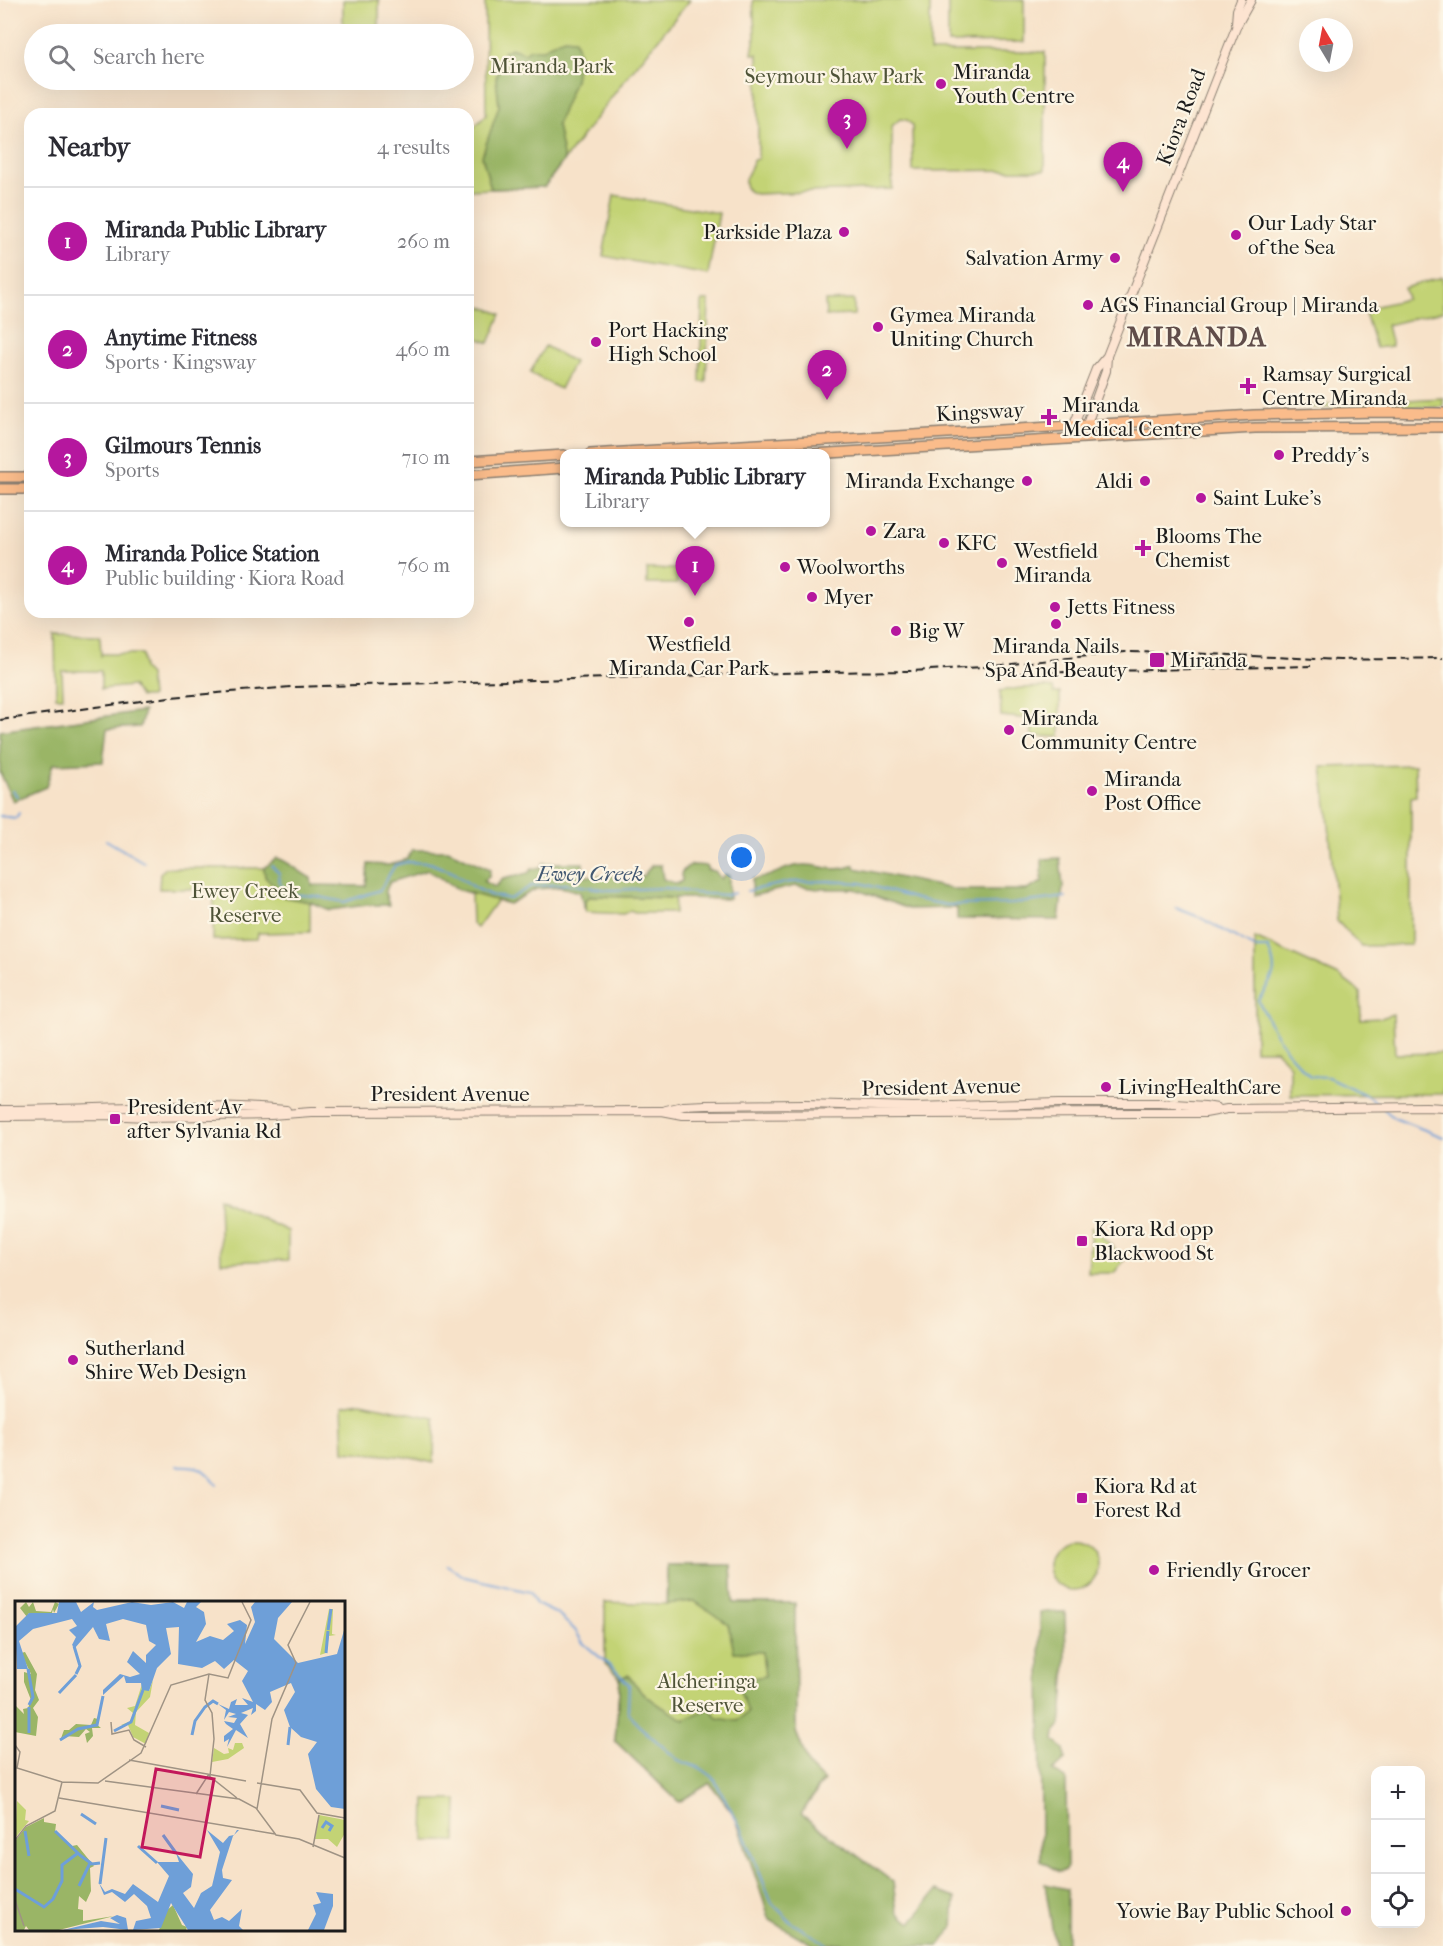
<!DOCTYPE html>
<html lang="en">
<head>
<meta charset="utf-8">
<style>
  :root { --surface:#fff; --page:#f7f7f7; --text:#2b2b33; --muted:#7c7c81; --line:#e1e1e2; --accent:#b5179e }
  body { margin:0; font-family:"IM FELL French Canon",serif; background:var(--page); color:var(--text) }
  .controls { position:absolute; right:18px; bottom:18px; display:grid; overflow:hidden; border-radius:12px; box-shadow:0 6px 24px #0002 }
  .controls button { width:54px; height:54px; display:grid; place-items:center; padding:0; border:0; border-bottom:2px solid var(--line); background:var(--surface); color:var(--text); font:30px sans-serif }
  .compass { position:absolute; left:1299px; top:18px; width:54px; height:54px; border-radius:50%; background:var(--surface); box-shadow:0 6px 24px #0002; rotate:350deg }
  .you { position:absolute; left:742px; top:858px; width:21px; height:21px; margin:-15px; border:4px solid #fff; border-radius:50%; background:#1a73e8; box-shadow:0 0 0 9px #1a73e833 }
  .badge { display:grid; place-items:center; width:39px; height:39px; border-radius:50%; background:var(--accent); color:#fff; font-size:20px; font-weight:700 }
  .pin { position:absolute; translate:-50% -50px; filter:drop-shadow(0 2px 3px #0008) }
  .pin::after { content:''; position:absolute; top:32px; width:21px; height:18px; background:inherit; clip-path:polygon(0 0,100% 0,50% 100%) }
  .popup { position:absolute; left:560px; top:449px; width:270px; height:78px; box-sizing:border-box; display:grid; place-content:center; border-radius:12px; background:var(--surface); filter:drop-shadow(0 2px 4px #0005); font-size:20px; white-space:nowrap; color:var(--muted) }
  .popup b { font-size:22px; color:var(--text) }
  .popup::after { content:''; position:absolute; left:50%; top:100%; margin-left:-12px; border:12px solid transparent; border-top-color:var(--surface) }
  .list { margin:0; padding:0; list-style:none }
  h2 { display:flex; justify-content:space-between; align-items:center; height:78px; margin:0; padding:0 24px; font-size:26px }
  h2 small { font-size:20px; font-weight:400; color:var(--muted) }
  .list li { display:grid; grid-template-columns:39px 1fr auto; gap:18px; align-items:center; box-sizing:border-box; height:108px; padding:0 24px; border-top:2px solid var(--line) }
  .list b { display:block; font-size:22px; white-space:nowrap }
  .list p { margin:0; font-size:20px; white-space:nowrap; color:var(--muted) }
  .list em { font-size:20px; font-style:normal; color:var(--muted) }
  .icon { flex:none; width:33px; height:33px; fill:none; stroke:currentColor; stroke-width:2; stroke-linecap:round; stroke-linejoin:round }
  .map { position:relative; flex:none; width:1443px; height:1946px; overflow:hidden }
  .search { position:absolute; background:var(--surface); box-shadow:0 6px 24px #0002; left:24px; top:24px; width:450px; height:66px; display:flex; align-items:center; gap:15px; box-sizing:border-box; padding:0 21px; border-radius:33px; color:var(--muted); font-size:22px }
  .panel { position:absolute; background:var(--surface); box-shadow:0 6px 24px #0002; left:24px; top:108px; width:450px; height:510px; border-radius:18px }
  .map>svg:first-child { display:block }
  .green { fill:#c3d375; stroke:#707848; stroke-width:1.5 }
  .forest { fill:#9ab566; stroke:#5b6841; stroke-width:1.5 }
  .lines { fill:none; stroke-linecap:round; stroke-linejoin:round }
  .stream { stroke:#6e9fd8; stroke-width:2 }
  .secondary-casing { stroke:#8a7f72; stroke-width:10 }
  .primary-casing { stroke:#8a7f72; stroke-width:12 }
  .secondary { stroke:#fde4d1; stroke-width:8 }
  .primary { stroke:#fabc8b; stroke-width:9 }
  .rail { stroke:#1c1c1c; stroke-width:2; stroke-dasharray:9 4.5; stroke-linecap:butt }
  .poi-dot { fill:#b5179e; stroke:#fcf5e5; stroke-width:2 }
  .labels { text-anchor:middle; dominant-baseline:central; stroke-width:4.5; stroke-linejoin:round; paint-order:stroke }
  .park-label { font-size:21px; fill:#4e5337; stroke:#fcf5e5 }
  .poi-label { font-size:21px; fill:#1c1c1c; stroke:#fcf5e5; text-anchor:start }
  .street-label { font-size:21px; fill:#1c1c1c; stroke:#fcf5e5 }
  .water-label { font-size:22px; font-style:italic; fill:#415771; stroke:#fcf5e5 }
  .district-label { font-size:27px; font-weight:bold; letter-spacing:1.5px; fill:#604d4a; stroke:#fcf5e5 }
  .inset-river { fill:none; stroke:#6e9fd8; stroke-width:3 }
  .inset-road { fill:none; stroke:#9f9384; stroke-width:1.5 }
  .view { fill:#c2185b; fill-opacity:0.15; stroke:#c2185b; stroke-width:3 }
  .inset-edge { fill:none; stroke:#1c1c1c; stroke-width:3 }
</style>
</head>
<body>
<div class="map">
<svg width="1443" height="1946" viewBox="0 0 1443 1946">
  <rect width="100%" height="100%" fill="#fcf5e5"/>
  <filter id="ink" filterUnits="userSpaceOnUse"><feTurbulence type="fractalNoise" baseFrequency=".0167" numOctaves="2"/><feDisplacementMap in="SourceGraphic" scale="12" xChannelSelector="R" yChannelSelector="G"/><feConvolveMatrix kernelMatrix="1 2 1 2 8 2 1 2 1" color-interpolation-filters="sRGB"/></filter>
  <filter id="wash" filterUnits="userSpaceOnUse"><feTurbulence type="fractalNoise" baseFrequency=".008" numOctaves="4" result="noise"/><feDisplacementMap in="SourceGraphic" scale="24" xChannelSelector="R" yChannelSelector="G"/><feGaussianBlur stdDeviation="1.35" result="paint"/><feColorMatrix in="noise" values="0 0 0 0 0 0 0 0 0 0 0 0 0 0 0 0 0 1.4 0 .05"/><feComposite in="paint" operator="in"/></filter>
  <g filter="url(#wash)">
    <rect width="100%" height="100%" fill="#f7e2c9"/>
    <g class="green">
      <rect x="343" y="0" width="36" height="34"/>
      <path d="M485 0H690L623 82 544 187 468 190V133L486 115Z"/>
      <path d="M753 0H930V52H1045V170L913 171 912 125 907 120 900 119 892 126V189L755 194 748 191C739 178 752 173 753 160L758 159V54H752L755 36Z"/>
      <path d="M948 0H1024V42L948 43Z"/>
      <path d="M614 195 719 213 708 275 603 256Z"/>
      <path d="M1443 277V311L1387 325 1392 346 1376 348 1364 309 1407 299 1404 288Z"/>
      <path d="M854 300V315L826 316 825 301Z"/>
      <path d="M702 301H709L706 382H700Z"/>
      <path d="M473 303 501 314 489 343 468 334V315Z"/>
      <path d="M545 346 574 362 560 389 530 373Z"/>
      <path d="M1443 398V407L1317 408 1297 406Z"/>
      <rect x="647" y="569" width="30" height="15"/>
      <path d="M55 634 100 635 101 657V654H142L143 669 149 675 151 697H140L132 686 101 689V671H62L63 697H56Z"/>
      <path d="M1045 687 1053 688 1054 693H1060V737L1032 736 1031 719 1001 716 1000 691 1020 688Z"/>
      <path d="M1415 765 1416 796 1411 797V945L1361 946 1337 921 1328 813 1322 767Z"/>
      <path d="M166 868H264L265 877 284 897 310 902V932L258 933 257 939 213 940 214 889H159L160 873Z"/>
      <path d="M471 893 497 900 477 928 472 924Z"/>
      <path d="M591 896 675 898 674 913H635L630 911 623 914 585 912V900Z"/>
      <path d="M1255 938 1339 976 1360 992 1361 1019 1381 1018 1393 1014 1395 1054 1443 1053V1094L1290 1095V1066L1276 1050H1255Z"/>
      <path d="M219 1198 288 1231V1260L221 1262Z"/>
      <path d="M1092 1227 1125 1259 1114 1273H1088L1091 1228Z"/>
      <path d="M360 1403 435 1418 434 1463 407 1457 344 1451 342 1406Z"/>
      <circle cx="1073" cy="1565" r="25"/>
      <path d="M667 1565H731L733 1603H795L796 1732 809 1766 824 1781 801 1814 735 1816 709 1782 679 1802 615 1741 620 1678 605 1664V1602L666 1604Z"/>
      <path d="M425 1800H457L456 1841H424Z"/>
    </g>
    <g class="forest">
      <path d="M564 38 575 39 579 54 575 80 557 125 564 160 544 187 491 189 482 156 499 106 496 78 504 51 511 48 525 53 530 49H544L549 45Z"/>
      <path d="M144 711 140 727 107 729 103 762 53 764 46 787 13 801 0 772V731Z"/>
      <path d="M412 850H448L490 869 489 877 483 881 495 887 503 879 528 873 532 869 541 868 543 863H583V876H643L652 865H661L663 879 677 884 682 881 681 874C688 862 694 865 707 866V870L715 871 721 879 725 874 729 876V899L591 896 585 900V912L580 892 561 887 536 889 509 904 459 890 428 870 390 882 385 892 389 905H367L329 910 310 902 284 897 265 877 264 868 277 858C290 862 299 872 311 878L312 885 366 886 368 864 389 865 407 859Z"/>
      <path d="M1060 858 1063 887 1059 920 957 919V908L909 909 855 889H818L795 886 752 896V879C772 879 784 865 803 865 823 864 831 874 855 865V868L957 890H1027L1042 882V859Z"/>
      <path d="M667 1565H731L733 1603H795L796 1732 809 1766 823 1780 801 1814 893 1882 897 1912 911 1923 936 1891 955 1898 953 1928 939 1946H853L840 1943 827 1944 826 1946H815L770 1920 735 1816 710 1783 679 1802 615 1741 620 1678 628 1675C644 1697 661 1707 685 1720L710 1707 717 1718 737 1721 748 1712 736 1681 765 1676 762 1652H734L728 1624 694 1601 667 1604Z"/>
      <path d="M1040 1612H1065L1066 1661 1063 1709 1061 1725 1055 1732 1054 1741 1064 1749 1065 1760 1053 1771 1066 1780 1067 1867 1064 1871 1059 1872 1041 1861Z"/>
      <path d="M1045 1884 1067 1889V1946H1055Z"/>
    </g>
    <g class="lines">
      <g class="stream">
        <path d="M12 790 17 796"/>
        <path d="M0 816 16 818 19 813"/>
        <path d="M106 840 145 863"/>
        <path d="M272 866 279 873 280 884 289 894 315 896 344 902 380 890 395 865 407 862 430 863 452 872 474 887 490 895 510 899 531 886 566 884 610 890 665 888 695 893 726 895 735 893"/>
        <path d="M747 891 790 882 829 881 861 883 916 899 947 905 1012 904 1066 897"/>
        <path d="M1176 908 1199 917 1255 948H1268C1280 975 1272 978 1258 1000L1275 1033 1291 1056 1310 1076 1328 1077 1366 1095 1380 1105"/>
        <path d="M1384 1109 1394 1118 1443 1137"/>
        <path d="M177 1466C199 1465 204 1468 217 1485"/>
        <path d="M447 1565 465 1577 530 1592 536 1604 557 1614 575 1630 583 1643 616 1671 629 1684 628 1711 637 1724 678 1760 702 1769 713 1777 742 1830 772 1903 792 1923 827 1944"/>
      </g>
    </g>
  </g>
  <g filter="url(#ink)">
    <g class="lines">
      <defs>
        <g id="secondary">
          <path d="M1236 23 1237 10 1241 0"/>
          <path d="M1087 424 1106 371 1107 357"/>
          <path d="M1074 425 1096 369 1107 356 1237 25 1251 0"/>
          <path d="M0 1110C95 1110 191 1101 286 1110"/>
          <path d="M666 1110 683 1106 707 1105 805 1104 914 1107 1059 1103H1159L1205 1106 1217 1108"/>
          <path d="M0 1116 106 1115 145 1117 271 1115 311 1112 662 1111 683 1115 1138 1113H1205L1227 1109 1426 1107 1443 1108"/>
        </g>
        <g id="primary">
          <path d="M590 454 1254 415 1378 412 1443 413"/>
          <path d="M812 454 1255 428 1443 427"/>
          <path d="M468 461 564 455"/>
          <path d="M468 475 564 468"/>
          <path d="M0 477H30"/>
          <path d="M0 489H30"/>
        </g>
      </defs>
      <use href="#secondary" class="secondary-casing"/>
      <use href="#primary" class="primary-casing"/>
      <use href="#secondary" class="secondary"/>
      <use href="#primary" class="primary"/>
      <g class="rail">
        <path d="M993 674 1311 666"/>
        <path d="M0 720 170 697 291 687 819 672 911 671 984 667 1125 652 1185 653 1340 660 1443 658"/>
      </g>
    </g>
  </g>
  <g class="poi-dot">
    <circle cx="941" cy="84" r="6"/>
    <circle cx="844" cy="232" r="6"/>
    <circle cx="1236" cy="235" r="6"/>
    <circle cx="1115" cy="258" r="6"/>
    <circle cx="1088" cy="305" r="6"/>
    <circle cx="878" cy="327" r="6"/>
    <circle cx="596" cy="342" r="6"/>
    <path d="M1245 377h6v6h6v6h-6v6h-6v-6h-6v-6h6z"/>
    <path d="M1046 408h6v6h6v6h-6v6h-6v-6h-6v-6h6z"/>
    <circle cx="1279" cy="455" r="6"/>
    <circle cx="1027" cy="481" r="6"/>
    <circle cx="1145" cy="481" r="6"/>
    <circle cx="1201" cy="498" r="6"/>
    <circle cx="871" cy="531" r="6"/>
    <circle cx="944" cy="543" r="6"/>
    <path d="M1140 539h6v6h6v6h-6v6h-6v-6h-6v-6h6z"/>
    <circle cx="1002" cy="563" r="6"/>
    <circle cx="785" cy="567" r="6"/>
    <circle cx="812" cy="597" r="6"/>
    <circle cx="1055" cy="607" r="6"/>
    <circle cx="689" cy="622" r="6"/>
    <circle cx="1056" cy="624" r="6"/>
    <circle cx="896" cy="631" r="6"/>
    <rect x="1149" y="652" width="16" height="16" rx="3"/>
    <circle cx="1009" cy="730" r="6"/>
    <circle cx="1092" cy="791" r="6"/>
    <circle cx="1106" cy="1087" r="6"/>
    <rect x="109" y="1113" width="12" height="12" rx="3"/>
    <rect x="1076" y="1235" width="12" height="12" rx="3"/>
    <circle cx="73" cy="1360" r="6"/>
    <rect x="1076" y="1492" width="12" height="12" rx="3"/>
    <circle cx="1154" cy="1570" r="6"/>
    <circle cx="1346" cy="1911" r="6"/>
  </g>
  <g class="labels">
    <g class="park-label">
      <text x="552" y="66">Miranda Park</text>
      <text x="834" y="76">Seymour Shaw Park</text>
      <text x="245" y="891">Ewey Creek<tspan x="245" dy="24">Reserve</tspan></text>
      <text x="707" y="1681">Alcheringa<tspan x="707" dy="24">Reserve</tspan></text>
    </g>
    <g class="poi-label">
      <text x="953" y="72">Miranda<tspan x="953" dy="24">Youth Centre</tspan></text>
      <text x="1248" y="223">Our Lady Star<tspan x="1248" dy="24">of the Sea</tspan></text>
      <text x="832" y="232" text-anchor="end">Parkside Plaza</text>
      <text x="1103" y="258" text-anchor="end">Salvation Army</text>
      <text x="1100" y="305">AGS Financial Group | Miranda</text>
      <text x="890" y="315">Gymea Miranda<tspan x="890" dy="24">Uniting Church</tspan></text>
      <text x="608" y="330">Port Hacking<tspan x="608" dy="24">High School</tspan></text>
      <text x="1262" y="374">Ramsay Surgical<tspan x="1262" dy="24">Centre Miranda</tspan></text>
      <text x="1062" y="405">Miranda<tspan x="1062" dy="24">Medical Centre</tspan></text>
      <text x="1291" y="455">Preddy's</text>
      <text x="1015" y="481" text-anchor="end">Miranda Exchange</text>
      <text x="1133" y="481" text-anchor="end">Aldi</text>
      <text x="1213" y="498">Saint Luke's</text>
      <text x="883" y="531">Zara</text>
      <text x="1155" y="536">Blooms The<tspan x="1155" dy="24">Chemist</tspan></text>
      <text x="956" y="543">KFC</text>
      <text x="1014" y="551">Westfield<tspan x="1014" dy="24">Miranda</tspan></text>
      <text x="797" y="567">Woolworths</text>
      <text x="824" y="597">Myer</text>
      <text x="1067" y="607">Jetts Fitness</text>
      <text x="908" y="631">Big W</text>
      <text x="689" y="644" text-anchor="middle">Westfield<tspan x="689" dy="24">Miranda Car Park</tspan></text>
      <text x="1056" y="646" text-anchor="middle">Miranda Nails<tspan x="1056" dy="24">Spa And Beauty</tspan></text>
      <text x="1170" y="660">Miranda</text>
      <text x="1021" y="718">Miranda<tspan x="1021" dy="24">Community Centre</tspan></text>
      <text x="1104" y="779">Miranda<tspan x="1104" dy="24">Post Office</tspan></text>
      <text x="1118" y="1087">LivingHealthCare</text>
      <text x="127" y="1107">President Av<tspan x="127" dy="24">after Sylvania Rd</tspan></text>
      <text x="1094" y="1229">Kiora Rd opp<tspan x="1094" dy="24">Blackwood St</tspan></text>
      <text x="85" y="1348">Sutherland<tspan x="85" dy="24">Shire Web Design</tspan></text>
      <text x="1094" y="1486">Kiora Rd at<tspan x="1094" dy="24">Forest Rd</tspan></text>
      <text x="1166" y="1570">Friendly Grocer</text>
      <text x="1334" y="1911" text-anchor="end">Yowie Bay Public School</text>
    </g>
    <g class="street-label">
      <text transform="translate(1181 117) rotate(-69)">Kiora Road</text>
      <text transform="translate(980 412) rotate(-3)">Kingsway</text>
      <text transform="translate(941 1087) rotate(-1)">President Avenue</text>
      <text x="450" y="1094">President Avenue</text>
    </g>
    <g class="water-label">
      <text x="590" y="874">Ewey Creek</text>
    </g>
    <g class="district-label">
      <text x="1197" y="337">MIRANDA</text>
    </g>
  </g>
  <g transform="translate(15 1601)">
    <rect width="330" height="330" fill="#f7e2c9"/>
    <path d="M314 8H318L317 33 321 34 314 35 311 52 305 54ZM138 79 135 96 121 111 120 124 134 132 131 143 118 136 113 124H106L116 120 118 112 112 107 120 105 127 83 134 90ZM220 142H227L229 147 213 158 197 161 199 147 209 153 214 152 213 147 218 149ZM2 200 11 209 10 219 14 220 0 237ZM304 214 330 219V232L322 246 313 238H300Z" fill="#c3d375"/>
    <path d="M11 1 14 6 18 1 21 10 36 11 40 1 44 3 39 12 38 8 37 12H14L12 16 5 7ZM10 51 22 73 20 89 24 99 18 107 23 116 21 135 0 131V104L9 113 8 108 13 107 16 99 9 81V71L16 73 6 52ZM79 117 83 118 81 123 86 127H77L78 135 72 142 70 133 75 131 71 128 64 136 49 135 45 140 49 129H54L61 123 76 124ZM29 217V221L41 223 40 231 57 245 62 244 79 265 75 267 76 290 71 301 64 295 63 308 68 309V320L99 315 44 329H14L11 325 9 329H0V240L11 226ZM158 304 167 324 172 326 171 329H144L151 310Z" fill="#9ab566"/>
    <path d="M44 1H61L66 11 79 1 78 6 82 9 117 1 136 4 158 1 169 7 172 1H186L181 6 189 11 191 23 181 41 195 35 208 39 219 30 212 23 225 19 232 24 230 43 240 21 236 6 240 1H277L263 17 259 38 283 62 322 53 330 26V208L316 206 301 188 293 153 302 141 286 136 275 126 269 109 280 91 276 82 255 91 257 101 250 109 241 103V110L236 114 238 107 226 112 233 114 225 123 233 137 221 129 212 146 214 138 209 141V135L218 128 211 123 209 120 219 122 222 117 213 116 221 113 214 111 209 119 211 109 203 103 214 108 216 101 222 98 220 104H233L227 97 238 101 227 80 233 70 219 59 209 68 200 60 187 67 163 63 164 26 151 27 156 53 142 67 134 90 127 89 126 82H111L109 75 88 94V89L105 73 115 76 125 73 112 61 118 50 131 62V54L141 44 134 40 131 24 108 18 91 23 95 40 84 38 78 26 60 47 57 44 61 36 54 29 62 25 57 18 18 28 4 40 13 68H2L0 26 14 12H42ZM192 229 208 242 214 235 219 234 222 229H224L218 235 207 269 208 277 217 279 195 309 199 319 207 316 214 320 227 308 224 325 228 329H173L156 302 146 327 118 329 121 320 136 317 132 305 119 293 110 301 97 291 89 294 84 282 90 291 97 288 110 293 118 283 143 301 154 275 142 261H164L161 252 178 273 176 286 168 292 179 307 186 292 197 285 205 251ZM301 291 318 293V305L309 329H293L301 313 298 304 306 302ZM102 314 111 317 113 329 88 326 48 329 86 320 105 323 95 317Z" fill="#6e9fd8"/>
    <path class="inset-river" d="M313 29 316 8M59 45 65 65 61 73M311 52 313 30M13 68 18 96 14 104M44 92 61 74M99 130 116 121 128 89M14 132V106M177 134 180 120 190 106 198 100 203 103M45 139 63 128 82 124 88 95M273 144 275 126M146 205 164 209M66 213 81 223M307 227 311 221 317 225 314 230M10 230 14 255M40 230 66 255 77 263 85 262M148 234 161 252M123 245 142 262M85 283 91 237M64 285 75 262M0 288 29 306 38 298 47 280V264L63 252"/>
    <path class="inset-road" d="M194 73 190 99 197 112 199 138 195 175M96 121 97 133 114 129 119 139 131 146M0 144 5 151 2 167 47 181M114 159 231 180M193 174 222 197M90 180 224 198 241 207 261 234 284 238 330 257M47 181 83 182 126 152 156 84 194 73 213 77 236 19 227 1M242 182 285 189 302 212 330 217M181 193 194 173M44 197 260 233M242 208 257 118 281 62 273 44 295 1M0 239 11 225 40 210 47 181M298 246 304 214M0 299 9 325"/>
    <path class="view" d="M141 168 199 178 185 256 127 246Z"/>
    <rect width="330" height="330" class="inset-edge"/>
  </g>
</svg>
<div class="controls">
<button>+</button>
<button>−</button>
<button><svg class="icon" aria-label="locate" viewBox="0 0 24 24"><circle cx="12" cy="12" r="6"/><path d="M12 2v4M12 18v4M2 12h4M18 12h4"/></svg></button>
</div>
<svg class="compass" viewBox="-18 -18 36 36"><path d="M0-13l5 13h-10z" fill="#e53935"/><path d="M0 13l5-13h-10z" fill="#7c7c81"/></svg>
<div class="you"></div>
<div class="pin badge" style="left:695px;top:596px">1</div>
<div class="popup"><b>Miranda Public Library</b>Library</div>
<div class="pin badge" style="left:827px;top:400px">2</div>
<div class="pin badge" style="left:847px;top:149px">3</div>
<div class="pin badge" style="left:1123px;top:192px">4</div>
<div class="search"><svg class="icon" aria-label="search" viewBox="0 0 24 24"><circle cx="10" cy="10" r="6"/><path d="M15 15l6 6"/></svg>Search here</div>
<section class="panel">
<h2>Nearby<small>4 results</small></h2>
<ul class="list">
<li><span class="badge">1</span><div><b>Miranda Public Library</b><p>Library</p></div><em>260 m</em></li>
<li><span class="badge">2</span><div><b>Anytime Fitness</b><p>Sports · Kingsway</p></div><em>460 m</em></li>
<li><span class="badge">3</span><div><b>Gilmours Tennis</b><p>Sports</p></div><em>710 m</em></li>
<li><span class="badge">4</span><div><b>Miranda Police Station</b><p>Public building · Kiora Road</p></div><em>760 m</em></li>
</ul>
</section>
</div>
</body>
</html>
